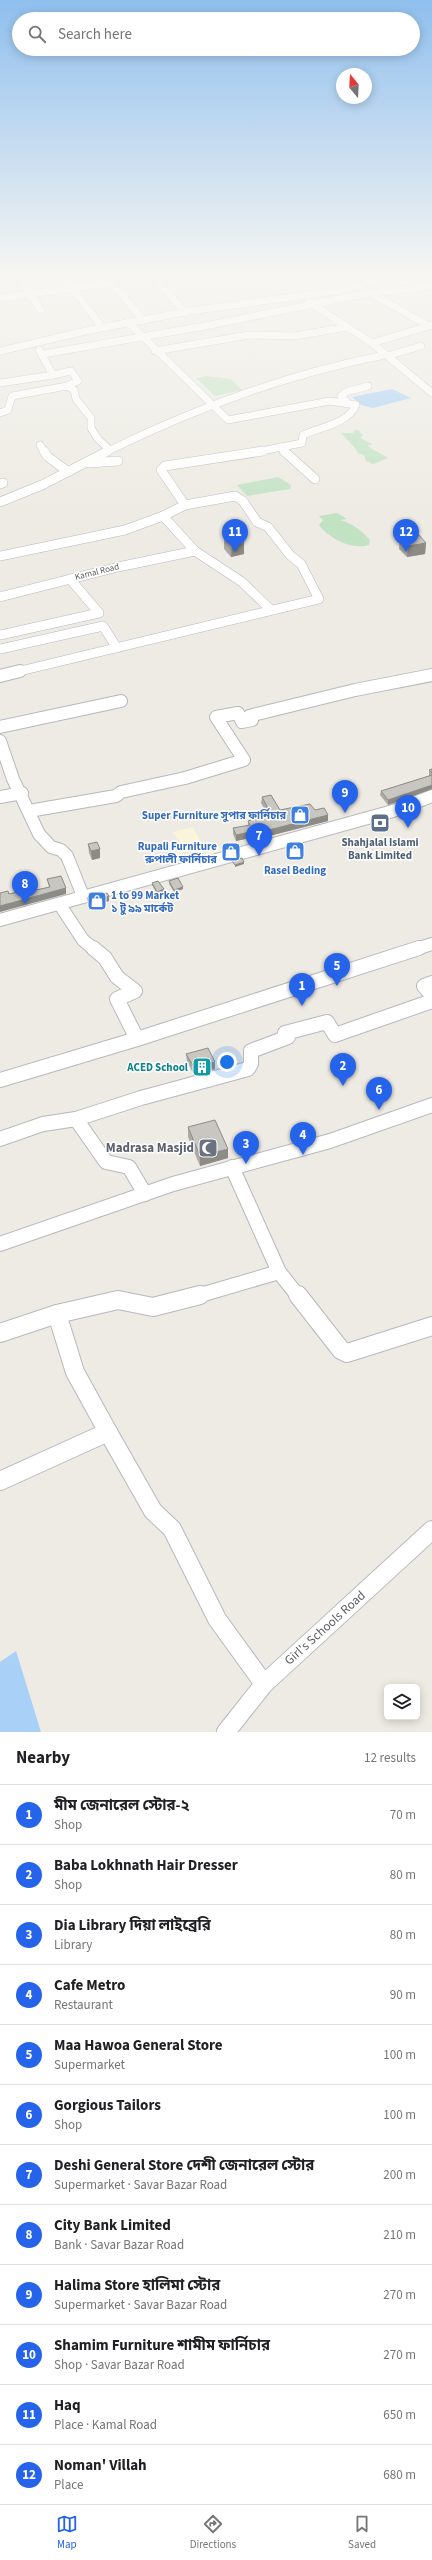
<!DOCTYPE html>
<html lang="en">
<head>
<meta charset="utf-8">
<style>
  :root { --surface:#fff; --page:#f6f6f6; --text:#202124; --muted:#757577; --line:#e0e0e0; --accent:#2563eb }
  body { margin:0; font-family:"Source Sans 3","Noto Sans Bengali",sans-serif; background:var(--page); color:var(--text) }
  .controls { position:absolute; right:12px; bottom:12px; display:grid; overflow:hidden; border-radius:6px; box-shadow:0 2px 10px #0003 }
  .controls button { width:36px; height:36px; display:grid; place-items:center; padding:0; border:0; border-bottom:1px solid var(--line); background:var(--surface); color:var(--text); font:20px sans-serif }
  .compass { position:absolute; left:336px; top:68px; width:36px; height:36px; border-radius:50%; background:var(--surface); box-shadow:0 2px 10px #0003; rotate:342deg }
  .you { position:absolute; left:227px; top:1062px; width:14px; height:14px; margin:-10px; border:3px solid #fff; border-radius:50%; background:#1a73e8; box-shadow:0 0 0 6px #1a73e833 }
  .badge { display:grid; place-items:center; width:26px; height:26px; border-radius:50%; background:var(--accent); color:#fff; font-size:13px; font-weight:700 }
  .pin { position:absolute; translate:-50% -33px; filter:drop-shadow(0 1px 2px #0008) }
  .pin::after { content:''; position:absolute; top:21px; width:14px; height:12px; background:inherit; clip-path:polygon(0 0,100% 0,50% 100%) }
  .list { margin:0; padding:0; list-style:none }
  h2 { display:flex; justify-content:space-between; align-items:center; height:52px; margin:0; padding:0 16px; font-size:17px }
  h2 small { font-size:13px; font-weight:400; color:var(--muted) }
  .list li { display:grid; grid-template-columns:26px 1fr auto; gap:12px; align-items:center; box-sizing:border-box; height:60px; padding:0 16px; border-top:1px solid var(--line) }
  .list b { display:block; font-size:15px; white-space:nowrap }
  .list p { margin:0; font-size:13px; white-space:nowrap; color:var(--muted) }
  .list em { font-size:13px; font-style:normal; color:var(--muted) }
  .icon { flex:none; width:22px; height:22px; fill:none; stroke:currentColor; stroke-width:2; stroke-linecap:round; stroke-linejoin:round }
  .map { position:relative; flex:none; width:432px; height:1732px; overflow:hidden }
  .search { position:absolute; background:var(--surface); box-shadow:0 2px 10px #0003; left:12px; right:12px; top:12px; height:44px; display:flex; align-items:center; gap:10px; box-sizing:border-box; padding:0 14px; border-radius:22px; color:var(--muted); font-size:15px }
  .sheet { height:772px; background:var(--surface) }
  nav { display:flex; justify-content:space-around; align-items:center; box-sizing:border-box; height:56px; border-top:1px solid var(--line); background:var(--surface); font-size:11px; color:var(--muted) }
  nav a { display:grid; justify-items:center; gap:2px }
  nav .on { color:var(--accent) }
  .map>svg:first-child { display:block }
  .commercial { fill:#faf5da }
  .green { fill:#c2e2c4 }
  .water { fill:#a9d0f7 }
  .lines { fill:none; stroke-linecap:round; stroke-linejoin:round }
  .minor-far4-casing { stroke:#b6b8bc; stroke-width:8 }
  .minor-far3-casing { stroke:#b6b8bc; stroke-width:10 }
  .minor-far2-casing { stroke:#b6b8bc; stroke-width:14 }
  .minor-far1-casing { stroke:#b6b8bc; stroke-width:16 }
  .minor-casing { stroke:#b6b8bc; stroke-width:20 }
  .minor-far4 { stroke:#fff; stroke-width:7 }
  .minor-far3 { stroke:#fff; stroke-width:9 }
  .minor-far2 { stroke:#fff; stroke-width:12 }
  .minor-far1 { stroke:#fff; stroke-width:14 }
  .minor { stroke:#fff; stroke-width:18 }
  .wall { fill:#acaaa5 }
  .shaded-wall { fill:#8c8b86 }
  .building { fill:#c8c6c0; stroke:#8c8b86 }
  .labels { text-anchor:middle; dominant-baseline:central; stroke-width:3; stroke-linejoin:round; paint-order:stroke }
  .far-street-label { font-size:9px; fill:#5b5e62; stroke:#fff }
  .shop-label { font-size:11px; font-weight:bold; fill:#366cbe; stroke:#fff; text-anchor:end }
  .service-label { font-size:11px; font-weight:bold; fill:#4e5e75; stroke:#fff }
  .culture-label { font-size:11px; font-weight:bold; fill:#0d838f; stroke:#fff; text-anchor:end }
  .near-worship-label { font-size:13px; font-weight:bold; fill:#5b616d; stroke:#fff; text-anchor:end }
  .near-street-label { font-size:13px; fill:#5b5e62; stroke:#fff }
</style>
</head>
<body>
<div class="map">
<svg width="432" height="1732" viewBox="0 0 432 1732">
  <rect width="100%" height="100%" fill="#edebe3"/>
  <g class="commercial">
    <path d="M193 827 203 847 186 851 173 832Z"/>
    <path d="M175 840 187 858 209 852 206 848 219 846 224 855 182 865 171 841Z"/>
  </g>
  <g class="green">
    <path d="M207 376 231 379 242 390 215 396 196 378Z"/>
    <path d="M355 430H358L363 435 360 438 373 444 367 446 388 458 373 464 366 461 364 455 358 453 355 448 341 433H353Z"/>
    <path d="M278 477 291 485 290 489 247 496 237 485Z"/>
    <path d="M337 513 347 519 340 520C352 523 362 531 370 540L369 545C351 550 330 539 319 525L323 520 319 516Z"/>
  </g>
  <g class="water">
    <path d="M392 389 411 398 373 408 361 405 352 397Z"/>
    <path d="M16 1651 41 1732H0V1662Z"/>
  </g>
  <g class="lines">
    <defs>
      <g id="minor-far4">
        <path d="M16 275 41 310"/>
        <path d="M62 275 102 327"/>
        <path d="M156 275 157 280 185 313"/>
        <path d="M429 275 432 277"/>
        <path d="M369 292 427 325"/>
        <path d="M0 298 112 283 143 320"/>
        <path d="M309 302 372 343"/>
        <path d="M128 322 228 420 330 401 356 405C348 424 320 427 303 435L302 443 256 452"/>
        <path d="M0 351 90 330 190 311 350 289 389 275"/>
        <path d="M155 351 249 335 295 336 347 327"/>
        <path d="M43 354 205 326 364 294 432 286"/>
        <path d="M385 354 432 393"/>
        <path d="M387 356 421 346"/>
        <path d="M53 375 71 371 78 381 67 386"/>
        <path d="M0 383 53 375 39 350"/>
        <path d="M347 402 341 396 346 392 368 386"/>
        <path d="M0 413 8 410 12 396 67 386 74 390 76 399 91 418V428L98 439 110 450"/>
        <path d="M40 445 44 452"/>
        <path d="M280 447 285 452"/>
        <path d="M106 452C193 409 285 375 380 356L385 354 372 343 432 325"/>
      </g>
      <g id="minor-far3">
        <path d="M44 451 47 456 67 471"/>
        <path d="M263 451 165 466 161 470 185 505 163 516 195 551 242 582 270 609"/>
        <path d="M284 451 315 479"/>
        <path d="M89 463 118 461"/>
        <path d="M0 484 3 483"/>
        <path d="M0 502 42 485 108 451"/>
        <path d="M0 556 125 530 163 516"/>
        <path d="M0 597 118 567 195 551"/>
        <path d="M0 635 99 613 70 579"/>
        <path d="M0 649 103 626 117 648"/>
        <path d="M16 672 319 599 301 564 290 555 268 527 257 522 243 501 235 496 185 505"/>
      </g>
      <g id="minor-far2">
        <path d="M0 676 20 671"/>
        <path d="M0 727 121 701"/>
        <path d="M0 741 13 779 39 834 51 847 61 850 67 856 83 896"/>
        <path d="M0 797 22 793"/>
        <path d="M29 811 116 796 121 792 185 778 244 760 216 717 238 713 242 722 252 720 249 716 253 715 355 690 432 675"/>
        <path d="M60 905 83 940 94 949"/>
        <path d="M0 920 393 811 432 796"/>
        <path d="M416 949 432 944"/>
      </g>
      <g id="minor-far1">
        <path d="M93 948 105 958 117 977 135 991 117 999 137 1039"/>
        <path d="M432 983 424 986 432 995"/>
        <path d="M0 1080 137 1039 419 948"/>
        <path d="M76 1119 141 1098 248 1069 251 1064V1051L288 1037 285 1033 327 1022 335 1035 432 1001"/>
        <path d="M0 1139 43 1124 76 1119 106 1162 129 1167 145 1194"/>
        <path d="M232 1167 279 1272 298 1296"/>
        <path d="M0 1244 173 1184 330 1141 432 1105"/>
        <path d="M197 1296 279 1272"/>
      </g>
      <g id="minor">
        <path d="M298 1295 341 1350 347 1353 432 1326"/>
        <path d="M57 1314 118 1300 153 1307 200 1295"/>
        <path d="M0 1333 57 1314 75 1372 108 1432 153 1511 172 1529 217 1619 264 1684"/>
        <path d="M0 1481 108 1432"/>
        <path d="M226 1732 264 1684 432 1530"/>
      </g>
    </defs>
    <use href="#minor-far4" class="minor-far4-casing"/>
    <use href="#minor-far3" class="minor-far3-casing"/>
    <use href="#minor-far2" class="minor-far2-casing"/>
    <use href="#minor-far1" class="minor-far1-casing"/>
    <use href="#minor" class="minor-casing"/>
    <use href="#minor-far4" class="minor-far4"/>
    <use href="#minor-far3" class="minor-far3"/>
    <use href="#minor-far2" class="minor-far2"/>
    <use href="#minor-far1" class="minor-far1"/>
    <use href="#minor" class="minor"/>
  </g>
  <g class="wall">
    <path d="M224 537 244 543V554L231 557 224 549Z"/>
    <path d="M400 537 426 543 425 554 407 557 399 549Z"/>
    <path d="M432 769V789L388 805 380 795 381 791 429 776V770Z"/>
    <path d="M262 797 280 810H315L328 815V821L257 839 255 837 236 841 233 834V828L248 826V821L268 815 261 803Z"/>
    <path d="M88 844 100 858 92 860 89 853Z"/>
    <path d="M47 879 66 894H9L31 891 49 887Z"/>
    <path d="M169 881 183 889 174 892 169 884Z"/>
    <path d="M152 883 164 892 157 894 152 885Z"/>
    <path d="M87 898 109 901 90 907 88 903Z"/>
    <path d="M186 1054 215 1069 194 1075 187 1061Z"/>
    <path d="M188 1127 228 1158 200 1166 188 1137Z"/>
  </g>
  <g class="shaded-wall">
    <path d="M244 543V554L231 557 232 546Z"/>
    <path d="M426 543 425 554 407 557 408 546Z"/>
    <path d="M432 785V789L388 805V800Z"/>
    <path d="M328 815V821L257 839V833Z"/>
    <path d="M255 831V837L236 841V835Z"/>
    <path d="M100 849V858L92 860 91 851Z"/>
    <path d="M244 862V864L235 867V865Z"/>
    <path d="M183 887V889L174 892V890Z"/>
    <path d="M66 888V894L0 912V906Z"/>
    <path d="M164 889V892L157 894V892Z"/>
    <path d="M109 896V901L90 907 89 903Z"/>
    <path d="M215 1062V1069L194 1075V1067Z"/>
    <path d="M228 1149V1158L200 1166V1156Z"/>
  </g>
  <g class="building">
    <path d="M418 534 426 543 408 546 400 537Z"/>
    <path d="M238 535 244 543 232 546 224 537Z"/>
    <path d="M432 769V773L429 770Z"/>
    <path d="M432 775V785L388 800 381 791Z"/>
    <path d="M271 795 280 810 310 804 315 810 324 808 328 815 257 833 255 831 236 835 233 828 250 825 248 821 271 814 262 797Z"/>
    <path d="M97 842 100 849 91 851 88 844Z"/>
    <path d="M242 858 244 862 235 865 232 861Z"/>
    <path d="M61 876 66 888 0 906V893L8 891 9 894 30 889 31 891 50 887 47 879Z"/>
    <path d="M178 878 183 887 174 890 169 881Z"/>
    <path d="M158 881 164 889 157 892 152 883Z"/>
    <path d="M107 893 109 896 89 903 87 898Z"/>
    <path d="M208 1048 215 1062 194 1067 186 1054Z"/>
    <path d="M215 1120 228 1149 200 1156 188 1127Z"/>
  </g>
  <linearGradient id="sky" x2="0" y2="1"><stop stop-color="#8fbfee"/><stop offset="0.53" stop-color="#f7f6f2"/><stop offset="1" stop-color="#f7f6f2" stop-opacity="0"/></linearGradient>
  <rect width="432" height="518" fill="url(#sky)"/>
  <defs>
    <symbol id="shop-square" viewBox="-11 -11 22 22"><rect x="-9" y="-9" width="18" height="18" rx="4" fill="#3f7fe0" stroke="#fff"/><path d="M-5-2.5h2.3a2.7 3.5 0 0 1 5.4 0H5L5.5 6h-11ZM-1.5-2.5h3a1.5 2.3 0 0 0-3 0Z" fill="#fff"/></symbol>
    <symbol id="bank-square" viewBox="-11 -11 22 22"><rect x="-9" y="-9" width="18" height="18" rx="4" fill="#5c6f8a" stroke="#fff"/><path d="M-6-4H6V4H-6ZM0-2.3a2.3 2.3 0 1 0 0 4.6a2.3 2.3 0 1 0 0-4.6Z" fill="#fff"/></symbol>
    <symbol id="building-square" viewBox="-11 -11 22 22"><rect x="-9" y="-9" width="18" height="18" rx="4" fill="#0f9aa8" stroke="#fff"/><path d="M-4-6H4V6H1V3H-1V6H-4ZM-2.5-4.3h1.7v1.8h-1.7ZM.8-4.3h1.7v1.8H.8ZM-2.5-1h1.7V.8h-1.7ZM.8-1h1.7V.8H.8Z" fill="#fff"/></symbol>
    <symbol id="mosque-square" viewBox="-11 -11 22 22"><rect x="-9" y="-9" width="18" height="18" rx="4" fill="#6b7280" stroke="#fff"/><path d="M3.5-4.9A6 6 0 1 0 3.5 4.9A5 5 0 1 1 3.5-4.9Z" fill="#fff"/></symbol>
  </defs>
  <g fill-rule="evenodd">
    <use href="#shop-square" x="289" y="804" width="22" height="22"/>
    <use href="#bank-square" x="369" y="812" width="22" height="22"/>
    <use href="#shop-square" x="284" y="840" width="22" height="22"/>
    <use href="#shop-square" x="220" y="841" width="22" height="22"/>
    <use href="#shop-square" x="86" y="890" width="22" height="22"/>
    <use href="#building-square" x="191" y="1056" width="22" height="22"/>
    <use href="#mosque-square" x="197" y="1137" width="22" height="22"/>
  </g>
  <g class="labels">
    <g class="far-street-label">
      <text transform="translate(97 572) rotate(-14)">Kamal Road</text>
    </g>
    <g class="shop-label">
      <text x="286" y="815">Super Furniture সুপার ফার্নিচার</text>
      <text x="217" y="846">Rupali Furniture<tspan x="217" dy="13">রুপালী ফার্নিচার</tspan></text>
      <text x="295" y="870" text-anchor="middle">Rasel Beding</text>
      <text x="111" y="895" text-anchor="start">1 to 99 Market<tspan x="111" dy="13">১ টু ৯৯ মার্কেট</tspan></text>
    </g>
    <g class="service-label">
      <text x="380" y="842">Shahjalal Islami<tspan x="380" dy="13">Bank Limited</tspan></text>
    </g>
    <g class="culture-label">
      <text x="188" y="1067">ACED School</text>
    </g>
    <g class="near-worship-label">
      <text x="194" y="1148">Madrasa Masjid</text>
    </g>
    <g class="near-street-label">
      <text transform="translate(325 1628) rotate(-42)">Girl's Schools Road</text>
    </g>
  </g>
</svg>
<div class="controls">
<button><svg class="icon" aria-label="layers" viewBox="0 0 24 24"><path d="M12 4l9 5-9 5-9-5zM3 14l9 5 9-5"/></svg></button>
</div>
<svg class="compass" viewBox="-18 -18 36 36"><path d="M0-13l5 13h-10z" fill="#e53935"/><path d="M0 13l5-13h-10z" fill="#757577"/></svg>
<div class="you"></div>
<div class="pin badge" style="left:302px;top:1006px">1</div>
<div class="pin badge" style="left:343px;top:1086px">2</div>
<div class="pin badge" style="left:246px;top:1164px">3</div>
<div class="pin badge" style="left:303px;top:1155px">4</div>
<div class="pin badge" style="left:337px;top:986px">5</div>
<div class="pin badge" style="left:379px;top:1110px">6</div>
<div class="pin badge" style="left:259px;top:856px">7</div>
<div class="pin badge" style="left:25px;top:904px">8</div>
<div class="pin badge" style="left:345px;top:813px">9</div>
<div class="pin badge" style="left:408px;top:828px">10</div>
<div class="pin badge" style="left:235px;top:552px">11</div>
<div class="pin badge" style="left:406px;top:552px">12</div>
<div class="search"><svg class="icon" aria-label="search" viewBox="0 0 24 24"><circle cx="10" cy="10" r="6"/><path d="M15 15l6 6"/></svg>Search here</div>
</div>
<section class="sheet">
<h2>Nearby<small>12 results</small></h2>
<ul class="list">
<li><span class="badge">1</span><div><b>মীম জেনারেল স্টোর-২</b><p>Shop</p></div><em>70 m</em></li>
<li><span class="badge">2</span><div><b>Baba Lokhnath Hair Dresser</b><p>Shop</p></div><em>80 m</em></li>
<li><span class="badge">3</span><div><b>Dia Library দিয়া লাইব্রেরি</b><p>Library</p></div><em>80 m</em></li>
<li><span class="badge">4</span><div><b>Cafe Metro</b><p>Restaurant</p></div><em>90 m</em></li>
<li><span class="badge">5</span><div><b>Maa Hawoa General Store</b><p>Supermarket</p></div><em>100 m</em></li>
<li><span class="badge">6</span><div><b>Gorgious Tailors</b><p>Shop</p></div><em>100 m</em></li>
<li><span class="badge">7</span><div><b>Deshi General Store দেশী জেনারেল স্টোর</b><p>Supermarket · Savar Bazar Road</p></div><em>200 m</em></li>
<li><span class="badge">8</span><div><b>City Bank Limited</b><p>Bank · Savar Bazar Road</p></div><em>210 m</em></li>
<li><span class="badge">9</span><div><b>Halima Store হালিমা স্টোর</b><p>Supermarket · Savar Bazar Road</p></div><em>270 m</em></li>
<li><span class="badge">10</span><div><b>Shamim Furniture শামীম ফার্নিচার</b><p>Shop · Savar Bazar Road</p></div><em>270 m</em></li>
<li><span class="badge">11</span><div><b>Haq</b><p>Place · Kamal Road</p></div><em>650 m</em></li>
<li><span class="badge">12</span><div><b>Noman' Villah</b><p>Place</p></div><em>680 m</em></li>
</ul>
</section>
<nav>
<a class="on"><svg class="icon" aria-label="map" viewBox="0 0 24 24"><path d="M3 6l6-2 6 2 6-2v14l-6 2-6-2-6 2zM9 4v14M15 6v14"/></svg>Map</a>
<a><svg class="icon" aria-label="directions" viewBox="0 0 24 24"><path d="M12 3l9 9-9 9-9-9zM9 14v-3h6M13 9l2 2-2 2"/></svg>Directions</a>
<a><svg class="icon" aria-label="saved" viewBox="0 0 24 24"><path d="M7 4h10v16l-5-4-5 4z"/></svg>Saved</a>
</nav>
</body>
</html>
